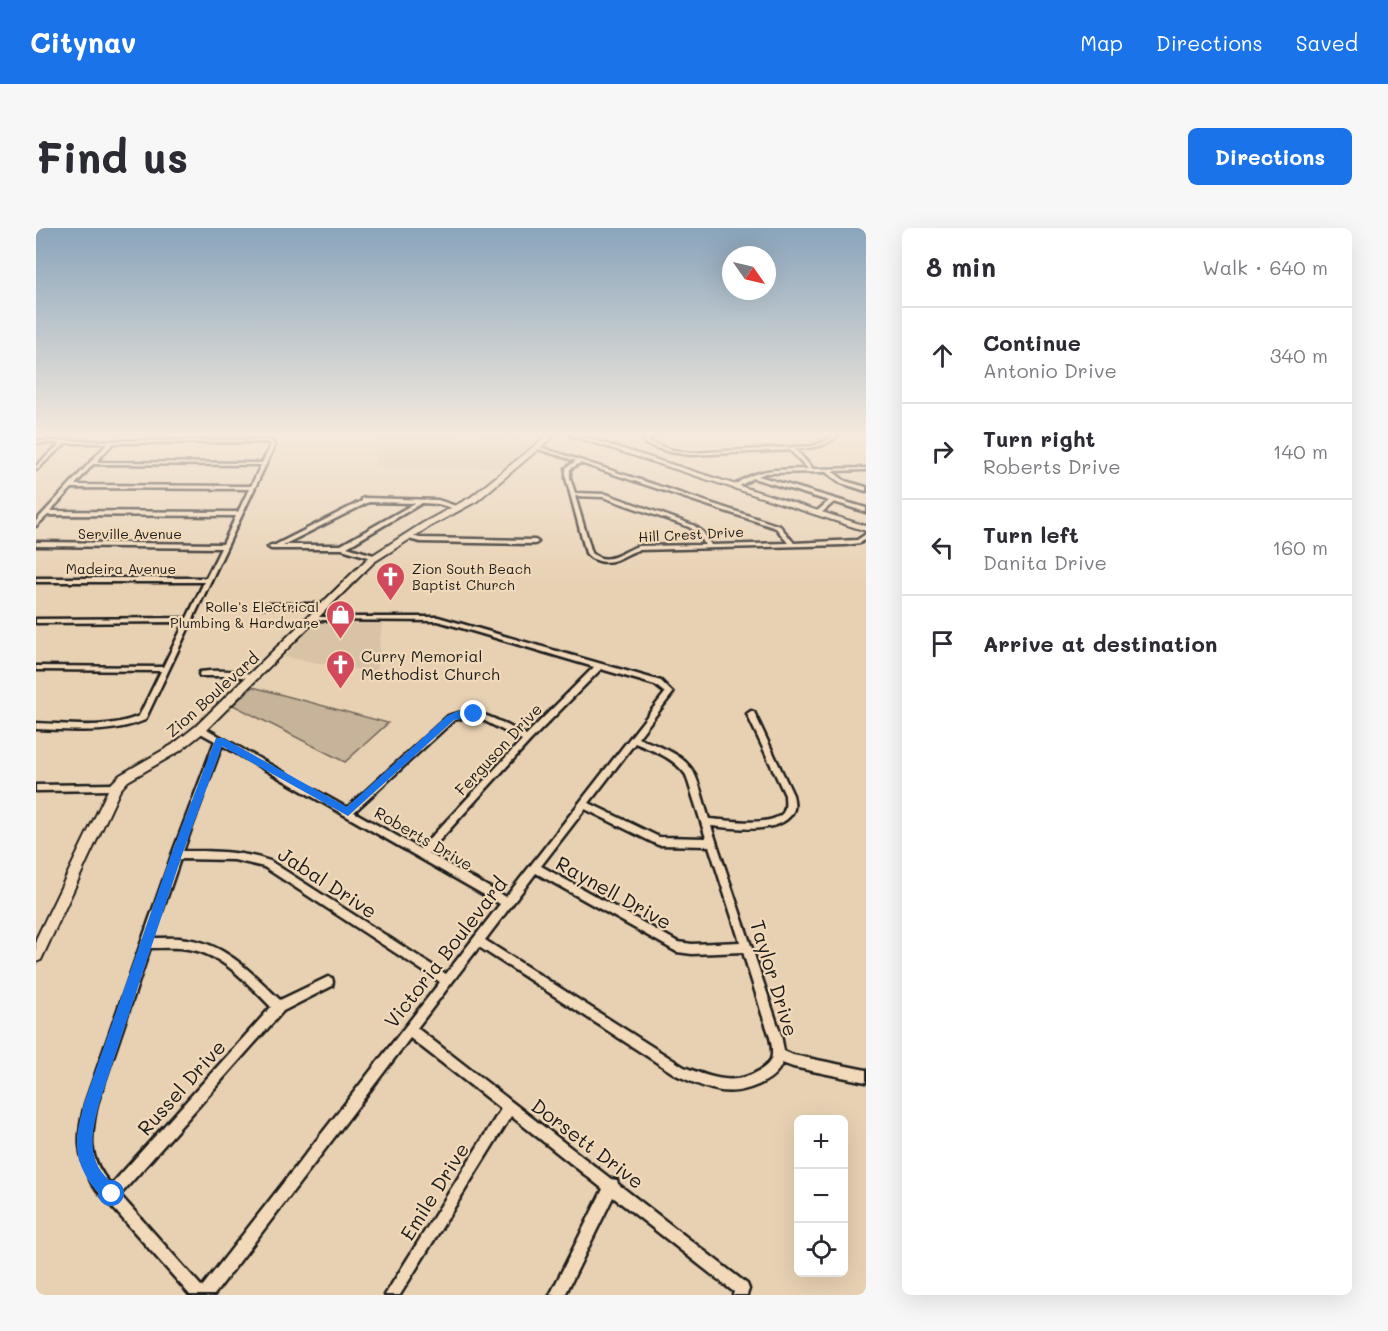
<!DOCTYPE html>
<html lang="en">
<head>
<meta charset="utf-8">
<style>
  :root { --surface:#fff; --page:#f7f7f7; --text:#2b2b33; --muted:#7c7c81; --line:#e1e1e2; --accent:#1a73e8 }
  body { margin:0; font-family:Mali,sans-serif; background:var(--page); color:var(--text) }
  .controls { position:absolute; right:18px; bottom:18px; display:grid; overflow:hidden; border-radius:9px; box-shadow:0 6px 24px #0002 }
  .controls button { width:54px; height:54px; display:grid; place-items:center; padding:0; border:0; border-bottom:2px solid var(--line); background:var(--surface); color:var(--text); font:30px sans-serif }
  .compass { position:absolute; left:686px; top:18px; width:54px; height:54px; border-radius:50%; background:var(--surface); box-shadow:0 6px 24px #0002; rotate:124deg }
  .stop { position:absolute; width:18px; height:18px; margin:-14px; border:4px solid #1a73e8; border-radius:50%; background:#fff }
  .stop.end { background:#1a73e8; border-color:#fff; box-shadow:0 2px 6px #0008 }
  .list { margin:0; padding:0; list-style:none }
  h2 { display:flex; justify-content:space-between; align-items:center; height:78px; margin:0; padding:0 24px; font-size:26px }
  h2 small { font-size:20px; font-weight:400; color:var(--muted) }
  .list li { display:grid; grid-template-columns:39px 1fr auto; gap:18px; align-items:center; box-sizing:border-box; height:96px; padding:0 24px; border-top:2px solid var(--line) }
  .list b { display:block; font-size:22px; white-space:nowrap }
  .list p { margin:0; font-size:20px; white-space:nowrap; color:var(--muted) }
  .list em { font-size:20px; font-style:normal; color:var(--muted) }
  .icon { flex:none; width:33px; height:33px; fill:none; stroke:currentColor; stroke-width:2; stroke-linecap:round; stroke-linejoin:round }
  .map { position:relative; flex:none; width:830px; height:1067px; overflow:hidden; border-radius:9px }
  header { display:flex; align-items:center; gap:36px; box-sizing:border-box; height:84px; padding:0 30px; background:var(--accent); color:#fff }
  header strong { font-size:28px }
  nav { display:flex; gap:33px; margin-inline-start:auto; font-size:21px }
  .intro { display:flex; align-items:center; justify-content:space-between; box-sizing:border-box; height:144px; padding:0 36px }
  h1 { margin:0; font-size:42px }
  .button { padding:15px 27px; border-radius:9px; background:var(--accent); color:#fff; font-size:21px; font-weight:700 }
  main { display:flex; gap:36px; padding:0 36px }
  aside { flex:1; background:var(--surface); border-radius:9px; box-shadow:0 6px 24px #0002 }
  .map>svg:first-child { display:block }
  .built { fill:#d8c3a7 }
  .green { fill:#c7b39a; stroke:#72685b; stroke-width:1.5 }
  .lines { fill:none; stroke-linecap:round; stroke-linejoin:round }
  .street-casing { stroke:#1c1c1c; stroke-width:5 }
  .secondary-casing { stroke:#1c1c1c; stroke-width:4 }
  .street { fill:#f1d9b9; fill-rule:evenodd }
  .secondary { fill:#f1d9b9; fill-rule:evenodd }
  .route { fill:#1a73e8 }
  .labels { text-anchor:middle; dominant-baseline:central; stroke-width:4.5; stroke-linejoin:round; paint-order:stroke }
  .far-street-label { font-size:14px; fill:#1c1c1c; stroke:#f1d9b9 }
  .far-poi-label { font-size:14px; fill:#1c1c1c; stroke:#f1d9b9; text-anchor:start }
  .poi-label { font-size:16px; fill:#1c1c1c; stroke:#f1d9b9; text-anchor:start }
  .street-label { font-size:16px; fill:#1c1c1c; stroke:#f1d9b9 }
  .near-street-label { font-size:20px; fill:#1c1c1c; stroke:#f1d9b9 }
</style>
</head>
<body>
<header>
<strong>Citynav</strong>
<nav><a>Map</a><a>Directions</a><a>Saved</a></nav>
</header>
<div class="intro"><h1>Find us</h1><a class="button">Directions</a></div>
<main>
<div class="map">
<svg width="830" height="1067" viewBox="0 0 830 1067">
  <rect width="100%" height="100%" fill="#e8d1b3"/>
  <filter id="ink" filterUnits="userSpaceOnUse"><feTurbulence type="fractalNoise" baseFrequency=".0167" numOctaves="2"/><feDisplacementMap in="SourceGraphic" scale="12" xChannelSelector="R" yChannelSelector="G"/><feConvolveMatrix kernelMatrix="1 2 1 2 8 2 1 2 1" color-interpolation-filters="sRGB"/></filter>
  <g filter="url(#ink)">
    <g class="built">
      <path d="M338 207H483L497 217 470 239H338Z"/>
      <path d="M280 394H346L341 445 248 429Z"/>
    </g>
    <path class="green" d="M217 459 352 495 309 534 197 477Z"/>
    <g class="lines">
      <defs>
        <g id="street">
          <path d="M614 207H620L613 211V214L637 222 654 225 777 218 790 213 797 207H802C790 219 776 220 759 221L777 241 830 240V242L796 243 809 253 830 259V263L805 255 790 244 729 245 722 248 830 280V284L798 274 784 286H780V284L793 273 717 250 700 260 696 259C721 239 741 242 772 241L754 222 654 227 634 224 609 216V210Z"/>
          <path d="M233 212 239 217 109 492C74 507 36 502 0 501V495C34 496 71 502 103 488L125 443 0 442V438L127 439 149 394 0 395V391L151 390 168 354H0V350H170L185 320 0 318V314L187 316 200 288 12 287 0 298V293L72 215H30L0 242V238L25 215H0V213ZM232 214 235 217 226 235 60 234 77 215ZM57 236 225 237 215 258 39 257ZM36 260 213 261 202 284 14 283Z"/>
          <path d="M501 218 744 298 758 315 821 312 830 306V311L824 315 809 317 602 322C588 326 579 337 563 333 557 331 554 330 550 325L530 250V240L540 233 499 220V219ZM544 235 740 300 752 315 675 317 667 304 657 297 570 266 539 265 534 250V241ZM539 268 567 269 653 299 663 306 669 317 602 318C587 323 571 339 556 325Z"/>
          <path d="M328 270 402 272 426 280 423 282 402 276 386 275 311 319 341 328 342 329 339 331 306 321H235L232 319 235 317H240L241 316 326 273V271ZM333 274 379 275 305 317H247Z"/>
          <path d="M371 307 384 310 499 312 502 314 499 316 384 314 369 310V308Z"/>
          <path d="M222 376H288L291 378 288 380 220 379V377Z"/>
          <path d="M276 389H402L625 453 637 465 602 510C622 518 647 525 658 545 665 559 668 576 673 591 691 592 732 599 746 586 751 581 749 573 749 567L711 486 715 483 718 484 757 567C758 571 759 577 758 581 749 608 696 600 675 598L745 807 748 823 757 827 830 842V854L757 839 746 835C742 846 733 852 722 857 690 871 670 860 640 847L443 719 381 800 575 951 581 952 582 956 711 1056 713 1061 711 1067H697L698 1064 577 969 529 1067H514L567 961 475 888 364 1067H349L465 881 374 810 178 1067H154L56 956C41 925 41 909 49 876L136 627 179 513 161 503 160 501 161 499H167L311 580 412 488C441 476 465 495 490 507L558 439 402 393 274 392 273 391ZM565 441 619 457 629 465 470 669 392 625 494 513ZM430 489 443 490 486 512 384 621 318 584 418 492ZM599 515C618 523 637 529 650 547L670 610 623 609 553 575ZM186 517 464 676 410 746 234 633C205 623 177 623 147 623ZM549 581 622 617 673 618 704 714 656 716 642 714 505 638ZM144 631 198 632 228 639 404 754 166 1059 84 967 247 783 296 758 297 754 296 750 292 749 244 772C217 746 190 716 151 711 140 709 128 710 117 710ZM500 645 641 724 656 726 707 724C713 745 720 765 726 786 730 798 737 812 736 826 736 834 729 839 723 843 697 859 673 849 648 839L449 712ZM114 720C127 720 140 719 152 721 187 726 212 756 235 779L75 957C51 930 54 910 61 876Z"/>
          <path d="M164 444C180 442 209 442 222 449L218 451 199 448H164L163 446Z"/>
          <path d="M79 556 82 557 83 559 82 561 79 562 0 563V557Z"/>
        </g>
        <g id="secondary">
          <path d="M512 207H519L441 273 393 299 338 334 168 504 144 523 92 553 84 562 5 732 0 734V711L75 556 84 547 136 517 160 498 332 330 387 295 435 269Z"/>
          <path d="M534 207H543L830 298V303Z"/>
        </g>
      </defs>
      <use href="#street" class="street-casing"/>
      <use href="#secondary" class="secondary-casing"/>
      <use href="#street" class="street"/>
      <use href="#secondary" class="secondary"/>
    </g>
  </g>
  <linearGradient id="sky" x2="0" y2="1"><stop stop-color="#8aa5bc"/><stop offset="0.58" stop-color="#f5eadd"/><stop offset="1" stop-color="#f5eadd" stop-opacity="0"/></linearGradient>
  <rect width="830" height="356" fill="url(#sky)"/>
  <path class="route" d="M422 483H438L442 486 438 489 418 492 312 588 186 518 146 627 63 876C57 900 50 926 68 947 74 954 80 958 84 966L81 971 76 974C57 966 42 939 41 919 40 905 45 890 48 876L135 627 180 510H187L311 579 411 488Z"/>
  <defs>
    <symbol id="church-pin" viewBox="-11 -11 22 30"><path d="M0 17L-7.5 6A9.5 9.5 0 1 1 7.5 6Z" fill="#d1495b" stroke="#f1d9b9"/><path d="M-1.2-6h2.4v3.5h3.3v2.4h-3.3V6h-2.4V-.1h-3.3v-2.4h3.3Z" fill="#fff"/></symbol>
    <symbol id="shop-pin" viewBox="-11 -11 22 30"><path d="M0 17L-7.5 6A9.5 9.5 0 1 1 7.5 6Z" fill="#d1495b" stroke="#f1d9b9"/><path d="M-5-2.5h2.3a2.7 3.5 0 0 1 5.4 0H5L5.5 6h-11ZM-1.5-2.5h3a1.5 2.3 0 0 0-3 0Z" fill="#fff"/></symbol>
  </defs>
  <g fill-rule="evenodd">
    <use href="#church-pin" x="338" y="332" width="33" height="45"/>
    <use href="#shop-pin" x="288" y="370" width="33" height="45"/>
    <use href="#church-pin" x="288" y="420" width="33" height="45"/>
  </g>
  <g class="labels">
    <g class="far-street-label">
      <text x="94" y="305">Serville Avenue</text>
      <text transform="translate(655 306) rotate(-3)">Hill Crest Drive</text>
      <text x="85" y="340">Madeira Avenue</text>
    </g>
    <g class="far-poi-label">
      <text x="376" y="340">Zion South Beach<tspan x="376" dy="16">Baptist Church</tspan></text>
      <text x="283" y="378" text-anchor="end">Rolle's Electrical<tspan x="283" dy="16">Plumbing &amp; Hardware</tspan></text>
    </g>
    <g class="poi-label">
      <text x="325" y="427">Curry Memorial<tspan x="325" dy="18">Methodist Church</tspan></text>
    </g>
    <g class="street-label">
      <text transform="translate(176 466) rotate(-42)">Zion Boulevard</text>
      <text transform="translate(462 521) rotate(-47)">Ferguson Drive</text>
      <text transform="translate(388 610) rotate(30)">Roberts Drive</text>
    </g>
    <g class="near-street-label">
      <text transform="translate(292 654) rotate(33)">Jabal Drive</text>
      <text transform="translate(578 664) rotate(29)">Raynell Drive</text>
      <text transform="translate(409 724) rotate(-52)">Victoria Boulevard</text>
      <text transform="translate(739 750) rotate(73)">Taylor Drive</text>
      <text transform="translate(145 859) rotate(-48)">Russel Drive</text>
      <text transform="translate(552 915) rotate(37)">Dorsett Drive</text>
      <text transform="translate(398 963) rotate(-58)">Emile Drive</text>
    </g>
  </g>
</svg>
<div class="controls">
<button>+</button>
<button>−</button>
<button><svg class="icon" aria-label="locate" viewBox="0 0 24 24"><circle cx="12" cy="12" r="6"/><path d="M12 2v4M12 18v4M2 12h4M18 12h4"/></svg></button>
</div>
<svg class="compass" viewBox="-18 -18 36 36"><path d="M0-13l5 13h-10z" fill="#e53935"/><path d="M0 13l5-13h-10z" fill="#7c7c81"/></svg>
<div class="stop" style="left:76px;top:966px"></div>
<div class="stop end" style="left:438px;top:486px"></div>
</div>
<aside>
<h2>8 min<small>Walk · 640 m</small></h2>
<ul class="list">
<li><svg class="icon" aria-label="ahead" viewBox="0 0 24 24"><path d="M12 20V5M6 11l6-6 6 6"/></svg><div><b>Continue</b><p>Antonio Drive</p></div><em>340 m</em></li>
<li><svg class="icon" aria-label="right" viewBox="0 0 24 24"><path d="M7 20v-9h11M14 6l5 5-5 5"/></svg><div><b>Turn right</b><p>Roberts Drive</p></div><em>140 m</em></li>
<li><svg class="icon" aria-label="left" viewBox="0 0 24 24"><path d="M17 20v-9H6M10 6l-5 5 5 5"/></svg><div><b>Turn left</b><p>Danita Drive</p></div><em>160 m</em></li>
<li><svg class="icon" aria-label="arrive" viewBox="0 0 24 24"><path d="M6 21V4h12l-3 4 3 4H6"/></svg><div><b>Arrive at destination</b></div></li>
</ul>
</aside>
</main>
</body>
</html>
